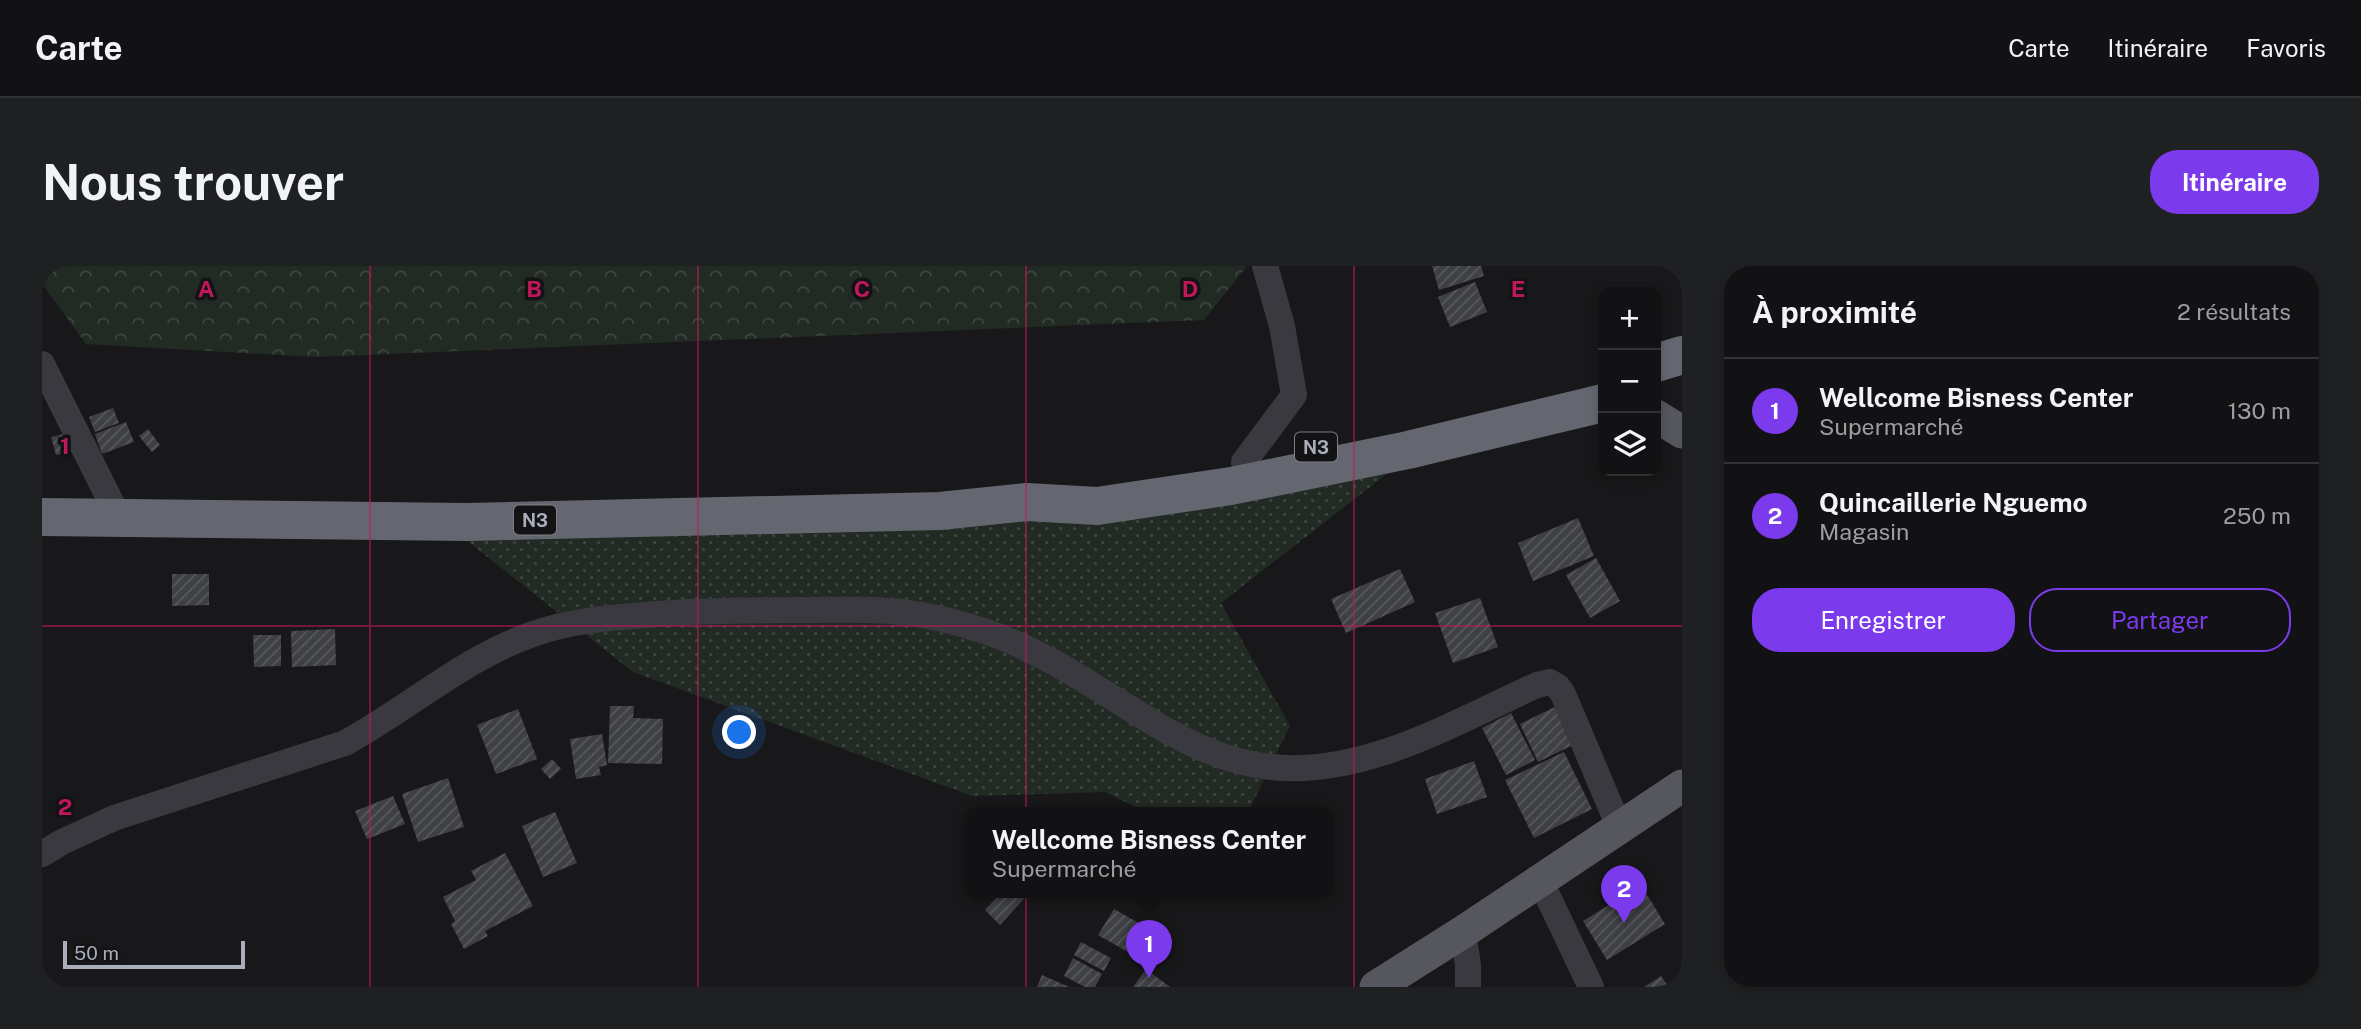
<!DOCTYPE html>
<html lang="fr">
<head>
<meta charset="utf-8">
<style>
  :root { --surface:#121214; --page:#1f2022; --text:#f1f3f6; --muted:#9c9ea0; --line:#313234; --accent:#7c3aed }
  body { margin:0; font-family:"Public Sans",sans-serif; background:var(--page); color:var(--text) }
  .controls { position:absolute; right:21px; top:21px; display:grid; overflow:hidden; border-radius:14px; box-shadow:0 4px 10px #0003 }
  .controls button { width:63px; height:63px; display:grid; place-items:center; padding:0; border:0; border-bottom:2px solid var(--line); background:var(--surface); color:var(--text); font:35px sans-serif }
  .scale { position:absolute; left:21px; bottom:18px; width:182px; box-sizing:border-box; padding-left:7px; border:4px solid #aaadba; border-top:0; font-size:19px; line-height:24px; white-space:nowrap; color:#aaadba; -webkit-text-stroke:5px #131315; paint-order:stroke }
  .you { position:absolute; left:698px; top:467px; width:24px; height:24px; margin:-18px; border:5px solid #fff; border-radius:50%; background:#1a73e8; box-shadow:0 0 0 10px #1a73e833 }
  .badge { display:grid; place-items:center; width:46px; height:46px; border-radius:50%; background:var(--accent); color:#fff; font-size:23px; font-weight:700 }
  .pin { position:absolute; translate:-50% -58px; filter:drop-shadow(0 2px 4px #0008) }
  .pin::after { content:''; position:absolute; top:37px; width:24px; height:21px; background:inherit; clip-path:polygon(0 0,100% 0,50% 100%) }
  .popup { position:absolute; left:923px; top:541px; width:368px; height:91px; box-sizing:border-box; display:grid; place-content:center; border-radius:14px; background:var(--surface); filter:drop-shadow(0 2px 5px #0005); font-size:23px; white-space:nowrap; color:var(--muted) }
  .popup b { font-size:26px; color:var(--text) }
  .popup::after { content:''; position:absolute; left:50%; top:100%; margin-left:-14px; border:14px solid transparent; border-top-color:var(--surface) }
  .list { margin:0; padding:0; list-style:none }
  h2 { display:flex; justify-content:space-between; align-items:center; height:91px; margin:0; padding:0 28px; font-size:30px }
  h2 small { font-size:23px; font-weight:400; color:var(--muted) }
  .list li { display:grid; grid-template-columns:46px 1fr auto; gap:21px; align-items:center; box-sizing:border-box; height:105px; padding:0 28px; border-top:2px solid var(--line) }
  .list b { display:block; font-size:26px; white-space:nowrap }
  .list p { margin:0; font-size:23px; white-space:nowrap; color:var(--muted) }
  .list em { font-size:23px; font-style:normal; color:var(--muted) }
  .actions { display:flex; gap:14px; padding:21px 28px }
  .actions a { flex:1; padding:16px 0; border:2px solid var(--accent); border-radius:28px; text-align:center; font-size:24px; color:var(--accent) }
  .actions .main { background:var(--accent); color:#fff }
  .icon { flex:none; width:38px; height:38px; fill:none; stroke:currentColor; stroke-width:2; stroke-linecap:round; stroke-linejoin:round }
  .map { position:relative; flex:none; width:1640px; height:721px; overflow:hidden; border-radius:28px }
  header { display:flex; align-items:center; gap:42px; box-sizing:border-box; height:98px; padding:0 35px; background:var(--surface); border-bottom:2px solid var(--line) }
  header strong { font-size:33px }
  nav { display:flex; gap:38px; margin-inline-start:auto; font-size:24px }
  .intro { display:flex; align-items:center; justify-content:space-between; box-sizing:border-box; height:168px; padding:0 42px }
  h1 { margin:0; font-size:49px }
  .button { padding:18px 32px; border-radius:28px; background:var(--accent); color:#fff; font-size:24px; font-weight:700 }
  main { display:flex; gap:42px; padding:0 42px }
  aside { flex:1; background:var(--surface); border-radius:28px; box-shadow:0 4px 10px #0003 }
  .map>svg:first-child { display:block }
  .grass { fill:url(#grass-dots) }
  .forest { fill:url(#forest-crowns) }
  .building { fill:url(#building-hatch) }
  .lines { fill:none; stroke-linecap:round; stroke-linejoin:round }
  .minor { stroke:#39393f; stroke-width:26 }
  .major { stroke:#55565e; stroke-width:33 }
  .highway { stroke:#656770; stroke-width:38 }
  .grid { fill:none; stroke:#c2185b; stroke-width:2; stroke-opacity:0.55 }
  .labels { text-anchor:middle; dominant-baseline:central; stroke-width:7; stroke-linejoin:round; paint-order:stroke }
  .shield { fill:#131315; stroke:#7d7f88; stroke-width:2 }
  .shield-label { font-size:18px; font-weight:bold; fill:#aaadba }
  .grid-label { font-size:23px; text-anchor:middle; font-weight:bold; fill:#c2185b; stroke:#131315; stroke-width:7; stroke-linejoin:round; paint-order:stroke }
</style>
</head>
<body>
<header>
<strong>Carte</strong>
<nav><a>Carte</a><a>Itinéraire</a><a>Favoris</a></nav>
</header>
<div class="intro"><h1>Nous trouver</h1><a class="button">Itinéraire</a></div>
<main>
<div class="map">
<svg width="1640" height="721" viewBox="0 0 1640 721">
  <defs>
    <pattern id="grass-dots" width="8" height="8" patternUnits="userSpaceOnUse" patternTransform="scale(1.75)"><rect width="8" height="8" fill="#222a24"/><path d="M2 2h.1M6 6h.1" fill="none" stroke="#3f4642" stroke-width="1.8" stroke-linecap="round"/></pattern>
    <pattern id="forest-crowns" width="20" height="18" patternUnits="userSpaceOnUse" patternTransform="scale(1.75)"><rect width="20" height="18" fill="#222a24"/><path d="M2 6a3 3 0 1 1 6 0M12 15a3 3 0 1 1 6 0" fill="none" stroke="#3f4642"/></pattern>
    <pattern id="building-hatch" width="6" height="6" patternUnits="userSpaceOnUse" patternTransform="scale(1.75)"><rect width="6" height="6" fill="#3f4044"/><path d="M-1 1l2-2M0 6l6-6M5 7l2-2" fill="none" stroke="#58595d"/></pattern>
  </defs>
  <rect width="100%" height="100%" fill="#18181a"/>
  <path class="grass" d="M1369 189 1179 337 1248 460 1206 546H1104L1063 526 930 530 591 406 400 255 1190 216Z"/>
  <path class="forest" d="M0 0H1205L1162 54 273 91 44 78 0 18Z"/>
  <g class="building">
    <path d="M1390 0H1439L1442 10 1397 24Z"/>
    <path d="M1433 16 1445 46 1408 61 1396 31Z"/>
    <path d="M71 142 77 157 53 166 47 151Z"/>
    <path d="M84 156 92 176 60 188 53 168Z"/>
    <path d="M106 163 118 179 110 186 97 170Z"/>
    <path d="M34 165 38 183 14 189 9 171Z"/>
    <path d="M1536 252 1552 290 1491 315 1476 277Z"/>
    <path d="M1554 292 1578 335 1548 352 1524 309Z"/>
    <path d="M1358 303 1373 336 1304 367 1289 333Z"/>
    <path d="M130 308H167V339L130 340Z"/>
    <path d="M1438 332 1456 381 1411 397 1393 347Z"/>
    <path d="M293 363 294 399 250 401 249 365Z"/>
    <path d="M211 369H239V400L212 401Z"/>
    <path d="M1521 437 1539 475 1496 496 1478 458Z"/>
    <path d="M568 440H592L591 452 621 453 620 498 566 497Z"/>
    <path d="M476 443 495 493 454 508 435 459Z"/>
    <path d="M1469 447 1493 494 1464 509 1440 462Z"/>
    <path d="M560 468 565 499 557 501 559 509 534 513 528 473Z"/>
    <path d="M1522 486 1550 543 1492 572 1463 514Z"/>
    <path d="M510 493 519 503 508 513 499 503Z"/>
    <path d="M1432 495 1445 531 1395 548 1383 513Z"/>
    <path d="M406 512 422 561 376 576 360 528Z"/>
    <path d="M351 530 363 558 325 573 313 545Z"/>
    <path d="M513 546 535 597 501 611 480 560Z"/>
    <path d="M463 587 491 640 443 665 446 670 422 683 409 658 413 655 401 631 434 614 429 605Z"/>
    <path d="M1599 619 1623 658 1565 694 1541 655Z"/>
    <path d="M960 626H988L958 659 943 644Z"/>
    <path d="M1072 643 1102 660 1086 686 1056 669Z"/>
    <path d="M1039 676 1069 692 1062 705 1032 689Z"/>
    <path d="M1031 692 1060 708 1053 721H1043L1022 710Z"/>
    <path d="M1104 703 1128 721H1091Z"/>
    <path d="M1000 709 1027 721H995Z"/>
    <path d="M1619 710 1627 721H1602Z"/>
  </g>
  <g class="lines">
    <g class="minor">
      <path d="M0 98 77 252"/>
      <path d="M1202 196 1252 129 1240 60 1223 0"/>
      <path d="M0 588 20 576 72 552 303 477C367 442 422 392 491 368 536 352 583 351 630 347 675 344 719 344 764 344 798 344 833 342 867 347 891 350 918 357 942 365 999 383 1058 425 1110 456 1146 478 1187 497 1229 501 1322 511 1413 456 1495 419L1508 416 1516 421 1521 428 1578 563"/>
      <path d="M1498 614 1549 721"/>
      <path d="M1421 666 1426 699V721"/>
    </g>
    <g class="major">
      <path d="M1614 150 1640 166"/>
      <path d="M1334 721 1421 666 1640 520"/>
    </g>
    <g class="highway">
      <path d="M1614 97 1640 89"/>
      <path d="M0 251 424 256 898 245 985 236 1055 240 1189 220 1366 184 1561 137"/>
    </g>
  </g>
  <path class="grid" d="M328 0V721M656 0V721M984 0V721M1312 0V721M0 360H1640"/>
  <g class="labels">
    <g class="shield">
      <rect x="1253" y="166.5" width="42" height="29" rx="5"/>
      <rect x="472" y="239.5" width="42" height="29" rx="5"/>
    </g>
    <g class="shield-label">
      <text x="1274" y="181">N3</text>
      <text x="493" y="254">N3</text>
    </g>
  </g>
  <g class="grid-label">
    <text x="164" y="31">A</text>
    <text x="492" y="31">B</text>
    <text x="820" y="31">C</text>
    <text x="1148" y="31">D</text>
    <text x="1476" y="31">E</text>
    <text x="23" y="188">1</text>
    <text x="23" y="549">2</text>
  </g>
</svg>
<div class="controls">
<button>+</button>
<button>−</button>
<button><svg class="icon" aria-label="layers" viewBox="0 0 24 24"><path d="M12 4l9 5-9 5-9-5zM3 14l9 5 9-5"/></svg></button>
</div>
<div class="scale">50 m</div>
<div class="you"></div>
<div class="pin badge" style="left:1107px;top:712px">1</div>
<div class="popup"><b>Wellcome Bisness Center</b>Supermarché</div>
<div class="pin badge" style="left:1582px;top:657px">2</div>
</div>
<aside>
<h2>À proximité<small>2 résultats</small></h2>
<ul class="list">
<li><span class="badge">1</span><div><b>Wellcome Bisness Center</b><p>Supermarché</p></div><em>130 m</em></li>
<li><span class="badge">2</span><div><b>Quincaillerie Nguemo</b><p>Magasin</p></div><em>250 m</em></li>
</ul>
<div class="actions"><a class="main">Enregistrer</a><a>Partager</a></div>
</aside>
</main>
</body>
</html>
